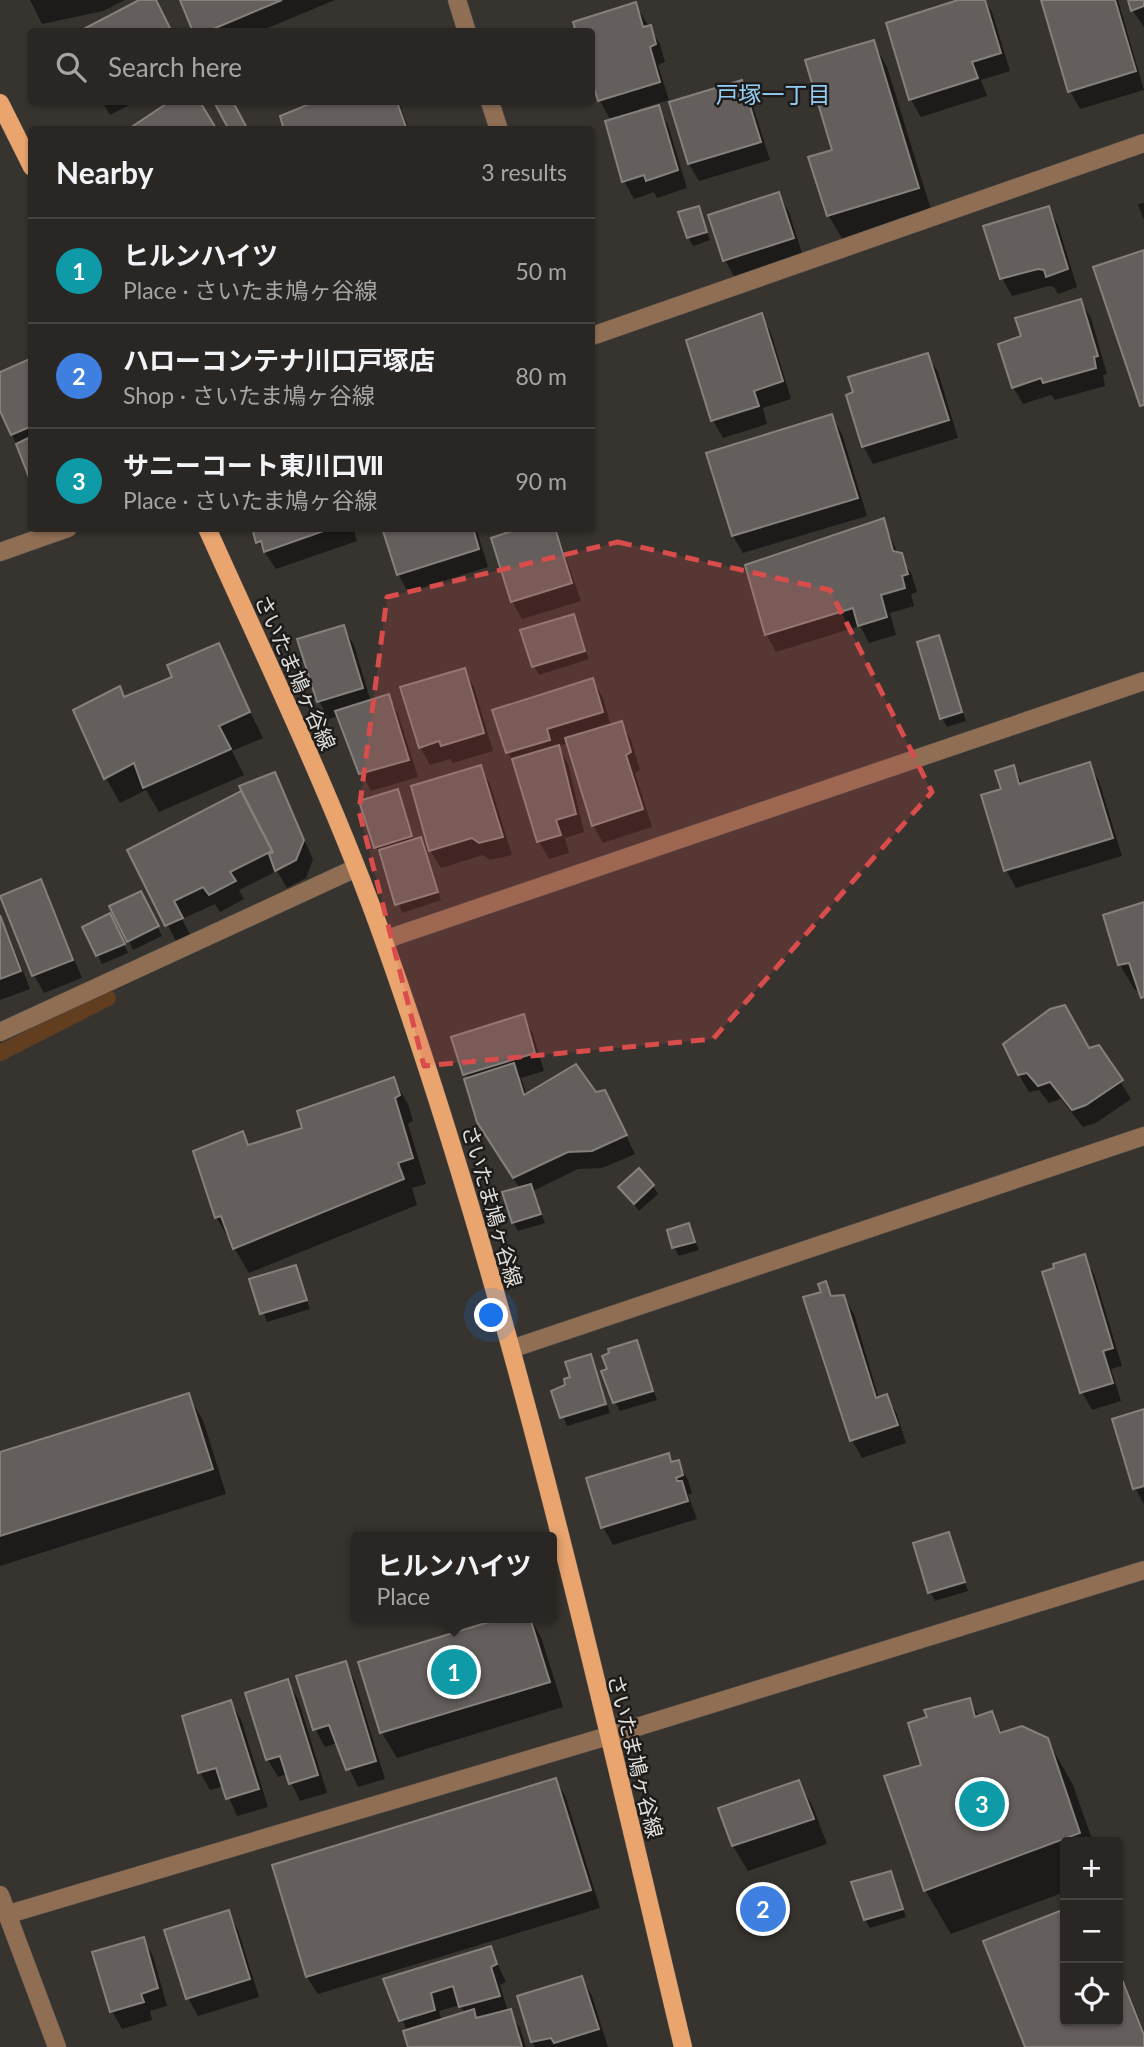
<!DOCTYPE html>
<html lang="en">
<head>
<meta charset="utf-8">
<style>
  :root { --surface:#292623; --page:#353230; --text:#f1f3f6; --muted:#a5a5a6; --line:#454341; --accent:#8bbbb9 }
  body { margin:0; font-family:Lato,"Noto Sans JP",sans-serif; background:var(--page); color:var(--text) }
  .controls { position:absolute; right:21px; bottom:21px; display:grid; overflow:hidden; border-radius:7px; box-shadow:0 2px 5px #0004 }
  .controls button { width:63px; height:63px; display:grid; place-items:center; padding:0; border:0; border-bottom:2px solid var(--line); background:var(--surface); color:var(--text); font:35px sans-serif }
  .you { position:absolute; left:492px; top:1316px; width:24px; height:24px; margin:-18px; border:5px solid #fff; border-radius:50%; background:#1a73e8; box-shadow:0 0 0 10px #1a73e833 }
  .badge { display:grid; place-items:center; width:46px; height:46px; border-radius:50%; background:var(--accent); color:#fff; font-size:23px; font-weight:700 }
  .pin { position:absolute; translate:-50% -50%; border:4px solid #fff; box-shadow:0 2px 7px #0006 }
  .popup { position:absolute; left:351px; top:1532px; width:206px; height:91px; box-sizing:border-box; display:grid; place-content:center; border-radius:7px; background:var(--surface); filter:drop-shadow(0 2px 5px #0005); font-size:23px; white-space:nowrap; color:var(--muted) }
  .popup b { font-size:26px; color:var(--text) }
  .popup::after { content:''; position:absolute; left:50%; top:100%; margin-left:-14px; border:14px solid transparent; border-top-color:var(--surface) }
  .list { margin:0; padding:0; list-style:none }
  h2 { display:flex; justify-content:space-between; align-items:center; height:91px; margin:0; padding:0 28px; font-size:30px }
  h2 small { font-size:23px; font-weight:400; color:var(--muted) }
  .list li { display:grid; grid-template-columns:46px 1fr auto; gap:21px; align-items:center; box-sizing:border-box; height:105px; padding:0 28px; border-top:2px solid var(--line) }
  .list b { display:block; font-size:26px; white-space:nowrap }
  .list p { margin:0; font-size:23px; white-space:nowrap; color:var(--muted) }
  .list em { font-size:23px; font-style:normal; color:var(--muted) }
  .icon { flex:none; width:38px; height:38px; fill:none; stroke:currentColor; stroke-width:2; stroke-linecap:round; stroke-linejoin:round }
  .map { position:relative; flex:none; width:1144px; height:2047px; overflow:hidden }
  .search { position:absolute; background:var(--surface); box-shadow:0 2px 5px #0004; left:28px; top:28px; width:567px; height:77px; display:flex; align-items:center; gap:18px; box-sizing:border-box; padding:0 24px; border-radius:7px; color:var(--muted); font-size:26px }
  .panel { position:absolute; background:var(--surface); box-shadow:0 2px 5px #0004; left:28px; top:126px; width:567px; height:406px; border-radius:7px }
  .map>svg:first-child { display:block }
  .shadow { fill:#0007; fill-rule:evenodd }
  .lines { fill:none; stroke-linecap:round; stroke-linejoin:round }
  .stream { stroke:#623e20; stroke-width:16 }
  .building { fill:#645f5c; stroke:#85807c; stroke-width:2 }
  .minor-casing { stroke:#55524e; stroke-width:19 }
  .major-casing { stroke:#55524e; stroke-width:19 }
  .minor { stroke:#8f6e54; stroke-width:18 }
  .major { stroke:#eaa56f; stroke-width:18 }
  .marked { fill:#d84c4c; fill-opacity:0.2; stroke:#d84c4c; stroke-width:5; stroke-dasharray:14 9; stroke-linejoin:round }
  .labels { text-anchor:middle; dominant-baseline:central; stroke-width:5; stroke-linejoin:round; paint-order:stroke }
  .street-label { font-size:21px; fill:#e0dedb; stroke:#1d1b19 }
  .neighbourhood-label { font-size:23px; fill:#95cef5; stroke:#1d1b19 }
</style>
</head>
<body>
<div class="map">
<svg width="1144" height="2047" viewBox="0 0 1144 2047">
  <rect width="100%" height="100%" fill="#37332f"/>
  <g class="shadow">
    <path d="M30 0H125L103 11 42 24Z"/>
    <path d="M182 0H335L258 32H195Z"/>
    <path d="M964 0H985L992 12 1010 71 981 80 987 96 921 117 911 100 888 25Z"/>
    <path d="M1042 0H1118L1144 90 1080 109 1070 91Z"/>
    <path d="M1129 0H1144V27L1132 10Z"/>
    <path d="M635 4 660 44 665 62 658 65 669 100 639 109 640 113 658 108 668 125 687 188 657 198 654 192 634 199 624 181 611 121 600 101 592 75V32Z"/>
    <path d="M873 42 887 67 932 213 843 240 828 215 835 151Z"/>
    <path d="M741 82 751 100 770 160 699 181 689 164Z"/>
    <path d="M102 102H135L110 115Z"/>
    <path d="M318 102H399L409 130H286L282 117Z"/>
    <path d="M778 194 789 212 803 256 735 278 725 260Z"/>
    <path d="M1144 203V220L1138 204Z"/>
    <path d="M698 208 710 240 693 246 688 237Z"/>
    <path d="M1048 208 1058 225 1077 287 1058 294 1054 287 1049 286 1012 296 1002 278Z"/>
    <path d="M1081 301 1091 318 1107 374 1103 375 1105 386 1055 400 1051 395 1023 404 1013 387 1023 337Z"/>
    <path d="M761 315 771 333 791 399 763 408 767 424 723 438 713 420Z"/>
    <path d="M927 355 938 372 958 438 873 464 863 446Z"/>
    <path d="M32 359V480L0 407V373Z"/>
    <path d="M832 416 842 434 867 516 743 553 733 536 708 454Z"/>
    <path d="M883 520 898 554 911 573 917 592 911 594 914 606 890 613 896 635 869 643 860 626 776 652 766 634 747 566ZM860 603 861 607 768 635V632Z"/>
    <path d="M253 528H358L354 530 357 541 276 569 258 542Z"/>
    <path d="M384 528H476L488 567 408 592 398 574Z"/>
    <path d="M527 528H556L581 601 522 619 512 601Z"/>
    <path d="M573 616 589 659 539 675 534 666Z"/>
    <path d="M343 627 354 645 371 702 388 696 398 714 418 777 371 791 348 746 338 716 329 719 319 701Z"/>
    <path d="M938 638 966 721 947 727 942 718Z"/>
    <path d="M218 646 263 738 232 751 244 775 159 812 146 790 120 803 106 778 120 688 125 698 174 678Z"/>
    <path d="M464 670 474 687 493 751 453 763 450 759 430 765 420 747Z"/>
    <path d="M593 680 603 698 611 726 621 723 631 740 640 770 635 773 652 827 603 843 593 825 568 743 558 746 568 764 584 832 565 838 569 853 549 859 539 842 515 765 508 752Z"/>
    <path d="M1089 764 1099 781 1122 856 1016 888 1006 870 1003 790 1013 767 1023 784Z"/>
    <path d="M480 767 490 784 512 855 490 860 483 855 441 868 430 850Z"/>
    <path d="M275 775 313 859 306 878 287 888 277 871 239 890 244 899 220 912 215 904 182 919 191 936 177 943 129 851Z"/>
    <path d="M397 791 414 841 420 839 425 848 441 900 402 913 382 855 375 847Z"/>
    <path d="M41 881 82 978 44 993 34 975Z"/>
    <path d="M145 902 162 936 133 950 112 907Z"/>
    <path d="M1144 904V1000L1140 989 1135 990 1120 965Z"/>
    <path d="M0 913 30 989 0 1000Z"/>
    <path d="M114 923 128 953 102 964 84 927Z"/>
    <path d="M523 1016 533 1034 544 1071 521 1078 527 1095H595L605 1092 635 1154 602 1168 578 1169 533 1191 545 1223 518 1231 513 1222 520 1189 490 1141 453 1038Z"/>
    <path d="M1099 1047 1131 1099 1096 1123 1083 1127 1061 1099 1049 1103 1039 1090 1029 1092 1019 1075Z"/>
    <path d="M393 1079 408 1104 413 1121 408 1124 426 1184 412 1188 417 1205 249 1273 216 1217 242 1133 250 1146 304 1129Z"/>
    <path d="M653 1186 658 1194 639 1211 620 1187Z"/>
    <path d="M689 1225 699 1250 679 1256 674 1247Z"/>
    <path d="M1084 1257 1094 1274 1122 1366 1111 1369 1121 1401 1092 1410 1082 1392Z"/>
    <path d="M295 1267 310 1309 267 1322 252 1280Z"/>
    <path d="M825 1283 834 1297 843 1296 854 1314 879 1399 887 1396 897 1414 906 1443 862 1458 852 1440 823 1293Z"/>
    <path d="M636 1342 657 1400 620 1411 615 1402 609 1370Z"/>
    <path d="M590 1356 610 1413 567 1426 553 1392 567 1387Z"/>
    <path d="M188 1395 203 1420 226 1494 0 1566V1454Z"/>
    <path d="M1144 1411V1484L1136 1486V1490L1144 1488V1504L1135 1488Z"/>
    <path d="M668 1455 673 1464 678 1462 688 1480 692 1493 688 1495 697 1519 613 1545 603 1527Z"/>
    <path d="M948 1534 968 1591 935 1601 930 1592Z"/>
    <path d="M508 1618H530L541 1637 563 1707 397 1758 382 1733 361 1663Z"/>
    <path d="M345 1663 355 1681 385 1779 358 1787 337 1743 325 1747 315 1729Z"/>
    <path d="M287 1682 298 1699 327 1793 300 1801 287 1774 278 1777 268 1760 247 1694Z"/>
    <path d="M969 1700 979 1717 991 1713 1003 1734 1047 1739 1073 1785 1093 1842H1065V1892L951 1934 925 1890 924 1766 929 1718Z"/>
    <path d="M230 1702 241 1719 268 1807 237 1816 224 1786 210 1790 200 1772Z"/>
    <path d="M556 1780 566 1798 600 1908 318 1994 307 1977 274 1866Z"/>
    <path d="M799 1782 813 1807 827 1844 748 1871 733 1846 721 1809Z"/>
    <path d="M890 1873 906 1917 870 1928 865 1919Z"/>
    <path d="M1065 1911V2021H1118V1965L1144 2031V2047H1027L985 1942Z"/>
    <path d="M228 1912 238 1930 259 1997 198 2016 188 1998Z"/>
    <path d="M143 1939 153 1956 167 2006 150 2011 152 2020 122 2029 112 2011Z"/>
    <path d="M490 1948 506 1982 500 1985 508 2011 520 2028 526 2047H410L407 2031 386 1980ZM460 2005 465 2014 442 2021 439 2011Z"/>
    <path d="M582 1978 592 1996 608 2047H535L532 2042Z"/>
  </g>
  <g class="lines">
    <path class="stream" d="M0 1053 108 998"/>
  </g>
  <g class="building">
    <path d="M139 0H156L172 32H78Z"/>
    <path d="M180 0H282L206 32H193Z"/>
    <path d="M958 0H985L1001 53 972 62 978 78 909 100 886 23Z"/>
    <path d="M1041 0H1115L1136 71 1068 92Z"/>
    <path d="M1128 0H1144V6L1131 11Z"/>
    <path d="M636 2 643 27 651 25 656 44 650 47 660 82 598 101 592 81V32H576L573 22Z"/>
    <path d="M874 40 919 188 827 216 808 157 832 150 805 60Z"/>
    <path d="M742 80 761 142 688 164 669 102Z"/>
    <path d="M169 102H200L217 130H127Z"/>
    <path d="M214 102H233L248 130H229Z"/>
    <path d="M314 102H397L407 130H284L280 116Z"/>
    <path d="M659 105 678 170 646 181 644 175 622 182 605 121Z"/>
    <path d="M779 192 794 238 723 261 708 215Z"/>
    <path d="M699 206 707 232 687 238 678 212Z"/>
    <path d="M1049 206 1068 269 1046 277 1044 270 1038 269 1000 279 983 226Z"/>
    <path d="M1144 250V405L1140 406 1093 267Z"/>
    <path d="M1081 299 1098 356 1094 357 1096 368 1043 383 1041 378 1012 388 998 344 1021 336 1015 318Z"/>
    <path d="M762 313 783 381 754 391 759 406 711 421 686 340Z"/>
    <path d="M928 353 949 420 862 447 846 395 853 392 848 377Z"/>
    <path d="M32 358V426L11 435 0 411V372Z"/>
    <path d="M832 414 858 498 732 536 706 453Z"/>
    <path d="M32 436V485L16 444Z"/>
    <path d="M884 518 893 551 902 553 908 574 902 576 905 588 881 595 887 617 858 626 853 608 765 635 745 565Z"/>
    <path d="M252 528H332L264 552 261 541 256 543Z"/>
    <path d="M382 528H473L479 549 397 575Z"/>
    <path d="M521 528H555L572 583 511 602 491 538Z"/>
    <path d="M574 614 585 651 532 667 520 630Z"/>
    <path d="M344 625 363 688 317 702 297 639Z"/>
    <path d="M939 635 962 712 940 719 917 642Z"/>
    <path d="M219 643 250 712 219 726 231 749 143 788 134 763 104 779 73 710 120 686 124 697 172 677 167 665Z"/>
    <path d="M465 668 484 733 441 746 439 741 419 748 400 687Z"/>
    <path d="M593 678 603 712 547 729 550 740 506 753 492 710Z"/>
    <path d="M389 694 409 760 359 774 335 711Z"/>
    <path d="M622 721 631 752 626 755 643 809 592 826 565 738Z"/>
    <path d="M559 745 576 814 556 820 561 835 537 842 512 759Z"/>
    <path d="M1090 762 1113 838 1004 871 981 795 1001 789 995 771 1014 765 1019 784Z"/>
    <path d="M481 765 503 837 479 843 472 838 429 851 411 786Z"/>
    <path d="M275 772 304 840 296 860 275 871 269 854 273 852 239 786Z"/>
    <path d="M398 789 412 836 374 848 359 801Z"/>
    <path d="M241 791 272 851 230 872 236 881 209 895 203 887 174 901 183 918 165 926 127 850Z"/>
    <path d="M421 837 438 892 395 905 379 850Z"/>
    <path d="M41 879 73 960 32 976 0 896Z"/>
    <path d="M141 891 159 926 127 942 109 906Z"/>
    <path d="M1144 902V997L1141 998 1129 963 1118 965 1103 915Z"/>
    <path d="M110 913 125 944 96 956 82 927Z"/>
    <path d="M0 915 21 971 0 979Z"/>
    <path d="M1065 1005 1089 1048 1099 1045 1123 1080 1086 1105 1072 1110 1050 1082 1038 1086 1027 1073 1018 1075 1003 1044 1050 1009Z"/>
    <path d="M524 1014 535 1053 463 1075 451 1037Z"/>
    <path d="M514 1063 524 1095 576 1064 596 1092 605 1090 627 1135 592 1151 568 1152 513 1178 477 1122 464 1079Z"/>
    <path d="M394 1077 400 1095 395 1098 413 1158 398 1163 404 1179 233 1249 221 1216 215 1218 193 1151 243 1131 248 1145 302 1128 297 1111Z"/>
    <path d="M639 1168 654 1185 634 1204 618 1187Z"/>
    <path d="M531 1184 541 1214 512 1223 502 1192Z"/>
    <path d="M689 1223 695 1242 672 1248 667 1230Z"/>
    <path d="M1085 1254 1113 1348 1103 1351 1113 1383 1080 1393 1042 1272 1054 1268 1053 1264Z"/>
    <path d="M296 1265 307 1300 260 1314 249 1279Z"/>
    <path d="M826 1281 831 1296 844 1295 876 1398 887 1394 898 1425 850 1441 803 1297 821 1292 818 1284Z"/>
    <path d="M637 1340 653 1391 613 1403 601 1371 607 1369 602 1356 609 1353 608 1349Z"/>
    <path d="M591 1354 606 1404 560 1418 551 1391 565 1385 564 1379 570 1377 565 1362Z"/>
    <path d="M189 1393 213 1469 0 1536V1452Z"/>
    <path d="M1144 1409V1486L1133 1489 1112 1419Z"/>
    <path d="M669 1453 671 1462 679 1460 683 1475 676 1478 677 1481H682L688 1501 601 1528 586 1478Z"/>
    <path d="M949 1532 965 1582 928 1593 913 1543Z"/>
    <path d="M502 1618H530L550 1682 380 1733 358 1662Z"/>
    <path d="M346 1661 376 1761 346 1770 329 1725 313 1730 296 1676Z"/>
    <path d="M288 1679 318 1775 289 1784 280 1756 266 1760 245 1693Z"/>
    <path d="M970 1698 975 1717 992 1711 1000 1733 1022 1726 1048 1738 1080 1833 924 1891 884 1776 921 1765 908 1723 927 1717 924 1710Z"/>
    <path d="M231 1700 259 1789 226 1799 216 1768 198 1773 182 1716Z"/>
    <path d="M556 1778 591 1890 306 1977 272 1865Z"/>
    <path d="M799 1780 814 1819 732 1846 718 1808Z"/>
    <path d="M891 1871 903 1909 864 1920 851 1882Z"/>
    <path d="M1065 1909V2021H1118V1969L1144 2035V2047H1025L983 1941Z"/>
    <path d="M229 1910 250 1979 186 1999 164 1930Z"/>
    <path d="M144 1937 158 1988 141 1994 144 2002 110 2012 92 1952Z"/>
    <path d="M491 1946 497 1964 491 1967 500 1996 459 2007 453 1986 431 1993 435 2010 399 2021 383 1979Z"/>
    <path d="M582 1976 599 2029 554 2043 551 2038 531 2042 517 1996Z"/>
    <path d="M474 2009 476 2018 511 2009 522 2047H408L403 2031Z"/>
  </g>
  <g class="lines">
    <defs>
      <g id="minor">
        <path d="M457 0 467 32"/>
        <path d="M490 102 499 130"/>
        <path d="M592 336 1144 143"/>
        <path d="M0 552 68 528"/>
        <path d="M384 940 1144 681"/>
        <path d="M0 1032 356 868"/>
        <path d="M511 1349 1144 1136"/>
        <path d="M0 1895 57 2047"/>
        <path d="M9 1914 608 1736 1144 1570"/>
      </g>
      <g id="major">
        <path d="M0 103 32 167"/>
        <path d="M207 528C268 664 334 800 384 941 512 1300 595 1677 683 2047"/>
      </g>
    </defs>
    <use href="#minor" class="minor-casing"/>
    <use href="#major" class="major-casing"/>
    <use href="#minor" class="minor"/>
    <use href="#major" class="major"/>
  </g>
  <path class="marked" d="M618 542 830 590 932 792 713 1039 424 1066 359 811 387 597Z"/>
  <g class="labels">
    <g class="street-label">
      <text transform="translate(296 672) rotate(66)">さいたま鳩ヶ谷線</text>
      <text transform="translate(493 1206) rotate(74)">さいたま鳩ヶ谷線</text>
      <text transform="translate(636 1756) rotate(76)">さいたま鳩ヶ谷線</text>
    </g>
    <g class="neighbourhood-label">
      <text x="773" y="94">戸塚一丁目</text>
    </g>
  </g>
</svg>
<div class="controls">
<button>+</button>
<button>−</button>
<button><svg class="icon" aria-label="locate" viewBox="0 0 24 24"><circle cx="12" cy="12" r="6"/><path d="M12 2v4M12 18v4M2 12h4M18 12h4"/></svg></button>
</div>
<div class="you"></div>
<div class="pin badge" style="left:454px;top:1672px;background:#0f9aa8">1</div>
<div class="popup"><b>ヒルンハイツ</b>Place</div>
<div class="pin badge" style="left:763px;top:1909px;background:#3f7fe0">2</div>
<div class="pin badge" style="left:982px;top:1804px;background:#0f9aa8">3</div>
<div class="search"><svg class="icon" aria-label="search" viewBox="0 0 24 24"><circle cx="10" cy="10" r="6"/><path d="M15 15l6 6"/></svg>Search here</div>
<section class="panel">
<h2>Nearby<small>3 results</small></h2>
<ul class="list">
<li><span class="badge" style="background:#0f9aa8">1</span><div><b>ヒルンハイツ</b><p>Place · さいたま鳩ヶ谷線</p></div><em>50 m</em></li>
<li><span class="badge" style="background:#3f7fe0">2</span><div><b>ハローコンテナ川口戸塚店</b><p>Shop · さいたま鳩ヶ谷線</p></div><em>80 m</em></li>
<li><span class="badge" style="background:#0f9aa8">3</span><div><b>サニーコート東川口Ⅶ</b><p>Place · さいたま鳩ヶ谷線</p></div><em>90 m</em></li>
</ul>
</section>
</div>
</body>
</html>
